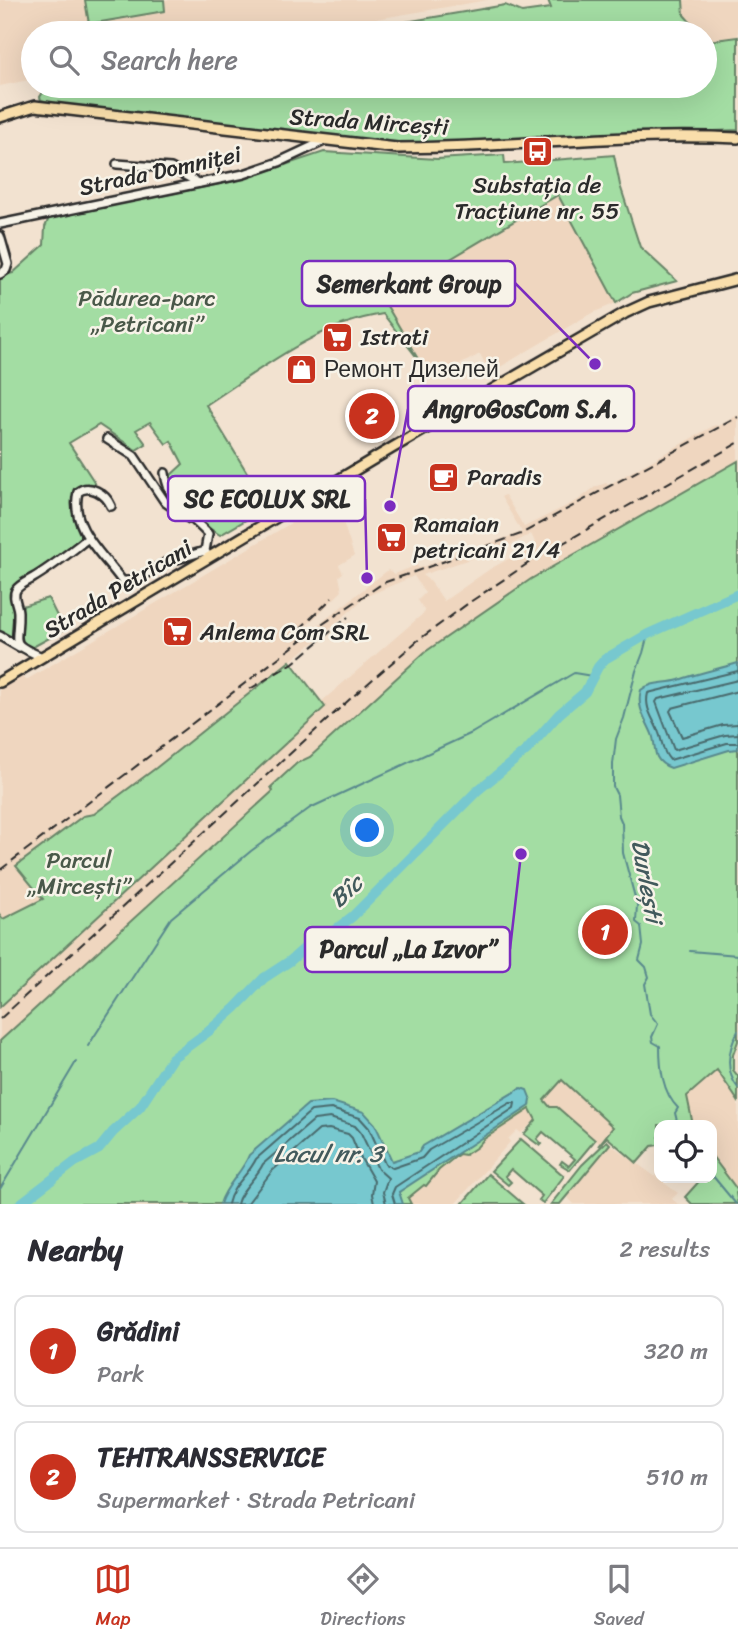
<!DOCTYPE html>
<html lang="en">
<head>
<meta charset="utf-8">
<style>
  :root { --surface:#fff; --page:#f7f7f7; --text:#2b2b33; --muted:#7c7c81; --line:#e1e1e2; --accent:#c8321e }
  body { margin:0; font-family:Sriracha,sans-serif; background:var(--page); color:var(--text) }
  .controls { position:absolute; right:21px; bottom:21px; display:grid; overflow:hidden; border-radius:14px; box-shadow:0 7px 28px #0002 }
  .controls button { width:63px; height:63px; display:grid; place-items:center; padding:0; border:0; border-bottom:2px solid var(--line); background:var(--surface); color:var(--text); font:35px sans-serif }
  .you { position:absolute; left:368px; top:831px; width:24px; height:24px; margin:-18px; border:5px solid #fff; border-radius:50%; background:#1a73e8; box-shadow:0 0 0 10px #1a73e833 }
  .badge { display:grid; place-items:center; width:46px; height:46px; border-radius:50%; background:var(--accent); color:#fff; font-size:23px; font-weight:700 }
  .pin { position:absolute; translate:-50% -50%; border:4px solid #fff; box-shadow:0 2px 7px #0006 }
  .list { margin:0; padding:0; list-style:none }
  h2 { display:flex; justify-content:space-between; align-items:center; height:91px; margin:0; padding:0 28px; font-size:30px }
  h2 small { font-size:23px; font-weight:400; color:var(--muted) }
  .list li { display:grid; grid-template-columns:46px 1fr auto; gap:21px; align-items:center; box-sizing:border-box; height:112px; margin:0 14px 14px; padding:0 14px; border:2px solid var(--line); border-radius:14px }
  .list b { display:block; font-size:26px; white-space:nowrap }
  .list p { margin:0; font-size:23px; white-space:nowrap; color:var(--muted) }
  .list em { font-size:23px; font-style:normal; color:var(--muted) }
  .icon { flex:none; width:38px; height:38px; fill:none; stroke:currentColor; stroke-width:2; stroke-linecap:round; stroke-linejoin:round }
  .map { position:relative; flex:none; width:738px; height:1204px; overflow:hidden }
  .search { position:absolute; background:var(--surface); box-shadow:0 7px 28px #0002; left:21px; right:21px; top:21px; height:77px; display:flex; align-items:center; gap:18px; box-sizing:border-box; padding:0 24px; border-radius:38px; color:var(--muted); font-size:26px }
  .sheet { height:343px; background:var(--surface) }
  nav { display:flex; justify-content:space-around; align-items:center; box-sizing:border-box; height:98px; border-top:2px solid var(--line); background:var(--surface); font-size:19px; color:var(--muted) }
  nav a { display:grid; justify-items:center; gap:4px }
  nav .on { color:var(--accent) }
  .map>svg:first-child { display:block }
  .built { fill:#efd6bf; fill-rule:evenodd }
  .green { fill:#a3dda3; stroke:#678467; stroke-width:2 }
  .water { fill:#77c8cf; stroke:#59898d; stroke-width:2 }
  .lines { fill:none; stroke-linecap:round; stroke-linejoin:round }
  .shore { stroke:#496a6d; stroke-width:2 }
  .stream { stroke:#59898d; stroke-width:2 }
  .river { stroke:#77c8cf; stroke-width:10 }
  .minor-casing { stroke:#2b2b2b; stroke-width:12 }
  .major-casing { stroke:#2b2b2b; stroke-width:14 }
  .minor { stroke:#f7f3e8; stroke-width:7 }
  .major { stroke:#f9deab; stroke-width:9 }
  .rail { stroke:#2b2b2b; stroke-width:2; stroke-dasharray:10 5; stroke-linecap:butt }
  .labels { text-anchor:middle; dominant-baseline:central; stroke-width:5; stroke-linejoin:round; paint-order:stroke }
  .street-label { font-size:23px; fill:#2b2b2b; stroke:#f7f3e8 }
  .poi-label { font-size:23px; fill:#2b2b2b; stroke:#f7f3e8; text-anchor:start }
  .park-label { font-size:23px; fill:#495849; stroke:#f7f3e8 }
  .water-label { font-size:24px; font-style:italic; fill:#425a5c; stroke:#f7f3e8 }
  .leader { fill:none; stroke:#7b2cbf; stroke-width:2.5 }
  .callout-dot { fill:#7b2cbf; stroke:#f7f3e8; stroke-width:2.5 }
  .callout { fill:#f7f3e8; stroke:#7b2cbf; stroke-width:2.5 }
  .callout-label { font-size:24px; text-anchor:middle; font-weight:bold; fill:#2b2b2b }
</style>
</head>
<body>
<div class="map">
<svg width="738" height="1204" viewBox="0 0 738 1204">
  <rect width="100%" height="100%" fill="#f2e2d0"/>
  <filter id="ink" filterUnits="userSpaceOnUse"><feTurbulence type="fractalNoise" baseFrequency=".0143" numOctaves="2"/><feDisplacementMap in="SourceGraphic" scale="14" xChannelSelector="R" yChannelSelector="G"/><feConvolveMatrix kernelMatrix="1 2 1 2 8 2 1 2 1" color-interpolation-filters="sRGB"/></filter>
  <g filter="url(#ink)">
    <g class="built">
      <path d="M0 0H488L294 33H33V79L0 86Z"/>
      <path d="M683 0H738V37L708 41 705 38V33H700L684 15Z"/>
      <path d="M558 195 616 303 590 314 490 373 480 354 431 380 383 299Z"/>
      <path d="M738 415V461L531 579 425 652 0 1041V1007L325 708 321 702 425 612 418 600 425 593 414 576 367 596 319 638 156 768 93 814 83 816 17 866 43 900 3 919 0 915V688L22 675 26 680 335 497 354 556 339 565 343 573 339 576 342 591 303 629 307 634 388 570 395 574 417 565 419 568 522 532 501 497 505 495 524 527 578 500 595 487 606 483 608 485 715 425 719 426ZM531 534 536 544 490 569 444 601 431 582 422 575 506 547Z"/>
      <path d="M717 1070 738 1101V1196L735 1193 737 1190 712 1156V1125H693L687 1096Z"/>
      <path d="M562 1080 614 1127 600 1144 557 1107H550L544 1099Z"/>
      <path d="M530 1108 536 1120 521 1133 517 1130 508 1139 510 1142 455 1204H411L408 1198 425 1186 439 1170 456 1159 459 1154 465 1155 477 1147 483 1139Z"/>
      <path d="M610 1144 678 1193 672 1199 678 1204H574L566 1196Z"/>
    </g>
    <g class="green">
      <path d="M85 0H164L165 11 89 24Z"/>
      <path d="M548 0H683L684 15 700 33H341L505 5 522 12 551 8Z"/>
      <path d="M738 37V130L408 144 53 103 41 100 40 97 47 86H705V38L708 41Z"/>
      <path d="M324 152 437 159 504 155 505 164 614 155 620 185 640 247 677 281 632 293 616 303 558 195 383 299 418 359 383 314C317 324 261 369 206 405L268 507 220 535C199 522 169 503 171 475L183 464 171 441 166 444 150 422 136 430 146 444 136 450 99 425 69 443 95 483 76 491 85 536 55 561 12 590 16 608 48 598 64 630 31 648 0 631V276L13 273 44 245 45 227 49 218 240 180Z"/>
      <path d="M738 461V1041L733 1055V1070L738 1076V1101L717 1070 687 1096 693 1125H659V1145L652 1146 637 1163 607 1137 598 1146 613 1127 562 1080 544 1100 550 1107H557L595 1140 570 1170 560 1164 562 1161 569 1166 575 1159 543 1132 537 1139 542 1144 540 1146 524 1134 536 1120 530 1109 484 1139 477 1147 465 1155 459 1154 439 1170 426 1186 424 1185 408 1198 411 1204H0V1041L273 791 271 787 297 763 310 757 425 652 531 579Z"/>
      <path d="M290 661 325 707 0 1007V915L3 919 43 899 16 866 83 816 94 814 156 768Z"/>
      <path d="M521 1139 564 1176 543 1203 539 1200 542 1196 511 1169 505 1176 511 1182 508 1185 491 1171Z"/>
      <path d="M607 1141 610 1144 560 1204H551L582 1165Z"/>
      <path d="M712 1156 738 1191 736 1193 738 1204H692L685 1197 702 1178H712Z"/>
      <path d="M488 1174 523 1204H462Z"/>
    </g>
    <g class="water">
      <path d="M738 663V749L729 750 671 768C665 766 660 763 657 757 654 751 655 742 652 734 646 719 636 708 641 690 652 681 666 684 679 680 698 673 718 669 738 663Z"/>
      <path d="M521 1088 527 1090 531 1100 530 1106 399 1192 403 1204H220C226 1184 242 1173 249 1155L308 1104 332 1102 364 1112 375 1124 392 1161 419 1152 423 1146Z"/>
    </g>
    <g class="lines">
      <g class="shore">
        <path d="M738 671 648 693C644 709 654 719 659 733 663 743 662 752 670 760L727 743H738"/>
        <path d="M738 680 658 699 656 702 674 750 725 735 738 734"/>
        <path d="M738 691 672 708 670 711 682 737 723 725 738 724"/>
        <path d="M228 1204C232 1185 248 1176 256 1159L311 1111 331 1109 360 1118 369 1128 385 1164 393 1168 422 1158 429 1150 510 1103H515L514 1108 395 1187 392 1194 395 1204"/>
        <path d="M237 1204C241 1188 256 1179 263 1164L314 1120 330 1118 355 1126 361 1133 378 1169 388 1178 383 1192 386 1204"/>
        <path d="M247 1204 272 1171 319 1130 329 1129 348 1134 352 1138 359 1155 374 1181 372 1194 374 1204"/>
      </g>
      <g class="stream">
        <path d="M648 634 643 653 636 671 624 718 616 739 613 764V787L617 795 619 816 622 823 623 853 637 905 636 922 641 926 643 945 639 960 646 967 649 977 645 984 650 1014 658 1024 652 1037 653 1042 660 1046C660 1067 662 1092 678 1108L675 1113 678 1125"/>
        <path d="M690 951 738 955"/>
        <path d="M738 1031C728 1050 724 1070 738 1088"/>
        <path d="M88 1046 171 918 251 851 310 808 472 733 574 673 592 676"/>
        <path d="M712 1175 736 1204"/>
        <path d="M0 1189 76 1062"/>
      </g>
      <path class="river" d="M20 1204 75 1162 99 1149 113 1132 140 1107 172 1058 209 1031 235 1008 264 978 290 961 308 945 326 937 353 916 477 791 527 750 559 714 585 692 598 667 605 659 648 634 738 594"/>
      <defs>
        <g id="minor">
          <path d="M117 164 171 168 199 183"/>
          <path d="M0 224 244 174 279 162 324 141"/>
          <path d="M0 236 8 264 6 270 0 274"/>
          <path d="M107 439 134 456 165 502 190 519"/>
          <path d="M165 473C168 502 190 515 208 534L205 551 207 554"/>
          <path d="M111 506C106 494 89 483 78 492 69 528 104 555 122 581H134L167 562 205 551"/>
          <path d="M0 636 19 647"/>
          <path d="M42 657C7 642 19 644 18 612 18 605 12 597 16 590 19 585 28 581 33 578 52 567 70 552 87 539"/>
        </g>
        <g id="major">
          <path d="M0 117 35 106 397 148C510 148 624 132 738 138"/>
          <path d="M0 682 392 448 625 313 649 302 738 279"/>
        </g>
      </defs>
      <use href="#minor" class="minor-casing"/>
      <use href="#major" class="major-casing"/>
      <use href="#minor" class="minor"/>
      <use href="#major" class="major"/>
      <g class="rail">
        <path d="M288 640 332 598"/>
        <path d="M250 689 293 663 348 617"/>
        <path d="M0 870 320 626 383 583 521 534 738 417"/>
        <path d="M0 1019 350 699 417 641 470 602 530 562 738 443"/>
      </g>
    </g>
  </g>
  <defs>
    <symbol id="bus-square" viewBox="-11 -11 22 22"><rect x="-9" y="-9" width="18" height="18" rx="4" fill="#c8321e" stroke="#f7f3e8"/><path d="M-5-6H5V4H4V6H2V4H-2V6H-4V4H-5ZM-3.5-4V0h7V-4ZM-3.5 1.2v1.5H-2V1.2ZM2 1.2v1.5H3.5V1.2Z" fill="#fff"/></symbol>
    <symbol id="supermarket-square" viewBox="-11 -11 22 22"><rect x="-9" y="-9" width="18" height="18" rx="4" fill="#c8321e" stroke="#f7f3e8"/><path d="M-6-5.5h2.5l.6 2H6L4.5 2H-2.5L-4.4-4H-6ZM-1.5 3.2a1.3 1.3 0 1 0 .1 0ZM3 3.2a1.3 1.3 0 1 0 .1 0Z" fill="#fff"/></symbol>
    <symbol id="shop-square" viewBox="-11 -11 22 22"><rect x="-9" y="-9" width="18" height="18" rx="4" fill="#c8321e" stroke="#f7f3e8"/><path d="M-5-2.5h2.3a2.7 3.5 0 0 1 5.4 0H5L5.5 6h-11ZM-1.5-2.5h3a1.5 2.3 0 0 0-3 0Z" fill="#fff"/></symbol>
    <symbol id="cafe-square" viewBox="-11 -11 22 22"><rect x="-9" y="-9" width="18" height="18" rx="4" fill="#c8321e" stroke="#f7f3e8"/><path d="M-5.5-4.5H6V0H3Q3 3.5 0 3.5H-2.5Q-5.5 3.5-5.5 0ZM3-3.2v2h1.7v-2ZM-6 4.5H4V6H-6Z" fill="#fff"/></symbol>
  </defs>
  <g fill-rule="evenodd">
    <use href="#bus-square" x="520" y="134" width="35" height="35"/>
    <use href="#supermarket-square" x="320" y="320" width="35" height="35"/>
    <use href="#shop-square" x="284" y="352" width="35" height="35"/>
    <use href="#cafe-square" x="426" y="460" width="35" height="35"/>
    <use href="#supermarket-square" x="374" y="520" width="35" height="35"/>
    <use href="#supermarket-square" x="160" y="614" width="35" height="35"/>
  </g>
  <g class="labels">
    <g class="street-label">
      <text transform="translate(369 122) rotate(4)">Strada Mircești</text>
      <text transform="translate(160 171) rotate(-12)">Strada Domniței</text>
      <text transform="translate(118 589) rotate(-31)">Strada Petricani</text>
    </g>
    <g class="poi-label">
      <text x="537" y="185" text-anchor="middle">Substația de<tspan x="537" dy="26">Tracțiune nr. 55</tspan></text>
      <text x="361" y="337">Istrati</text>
      <text x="324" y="369">Ремонт Дизелей</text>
      <text x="467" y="477">Paradis</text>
      <text x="414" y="524">Ramaian<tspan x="414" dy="26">petricani 21/4</tspan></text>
      <text x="200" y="632">Anlema Com SRL</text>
    </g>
    <g class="park-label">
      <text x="147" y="298">Pădurea-parc<tspan x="147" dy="26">„Petricani”</tspan></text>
      <text x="79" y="860">Parcul<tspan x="79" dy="26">„Mircești”</tspan></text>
    </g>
    <g class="water-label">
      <text transform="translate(647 881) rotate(80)">Durlești</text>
      <text transform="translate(346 891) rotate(-42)">Bîc</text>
      <text x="328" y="1154">Lacul nr. 3</text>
    </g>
  </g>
  <path class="leader" d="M595 364L515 283M390 506L408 409M367 578L365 499M521 854L510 949"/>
  <g class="callout-dot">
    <circle cx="595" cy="364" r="7"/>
    <circle cx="390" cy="506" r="7"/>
    <circle cx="367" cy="578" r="7"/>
    <circle cx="521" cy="854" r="7"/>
  </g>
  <g class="callout">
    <rect x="302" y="261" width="213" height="45" rx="7"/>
    <rect x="408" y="386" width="226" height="45" rx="7"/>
    <rect x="168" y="476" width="197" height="45" rx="7"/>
    <rect x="305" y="927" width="205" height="45" rx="7"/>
  </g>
  <g class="callout-label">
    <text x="409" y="292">Semerkant Group</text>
    <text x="521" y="417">AngroGosCom S.A.</text>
    <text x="267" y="507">SC ECOLUX SRL</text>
    <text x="408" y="957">Parcul „La Izvor”</text>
  </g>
</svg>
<div class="controls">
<button><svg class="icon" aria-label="locate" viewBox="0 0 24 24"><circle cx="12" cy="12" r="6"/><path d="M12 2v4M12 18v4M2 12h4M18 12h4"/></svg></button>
</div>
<div class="you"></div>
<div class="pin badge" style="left:605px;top:932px">1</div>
<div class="pin badge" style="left:372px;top:416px">2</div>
<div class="search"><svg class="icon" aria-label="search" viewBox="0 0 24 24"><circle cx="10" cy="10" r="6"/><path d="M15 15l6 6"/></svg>Search here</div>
</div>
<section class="sheet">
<h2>Nearby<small>2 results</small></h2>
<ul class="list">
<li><span class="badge">1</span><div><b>Grădini</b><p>Park</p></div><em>320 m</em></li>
<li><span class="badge">2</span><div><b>TEHTRANSSERVICE</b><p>Supermarket · Strada Petricani</p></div><em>510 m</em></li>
</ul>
</section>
<nav>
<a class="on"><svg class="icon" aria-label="map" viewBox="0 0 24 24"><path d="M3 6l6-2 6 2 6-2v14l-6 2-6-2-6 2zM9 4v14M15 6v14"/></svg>Map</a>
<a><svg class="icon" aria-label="directions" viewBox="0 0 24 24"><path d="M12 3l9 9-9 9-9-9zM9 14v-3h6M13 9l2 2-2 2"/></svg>Directions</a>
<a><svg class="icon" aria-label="saved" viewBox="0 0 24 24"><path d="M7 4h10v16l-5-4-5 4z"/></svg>Saved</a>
</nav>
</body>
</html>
